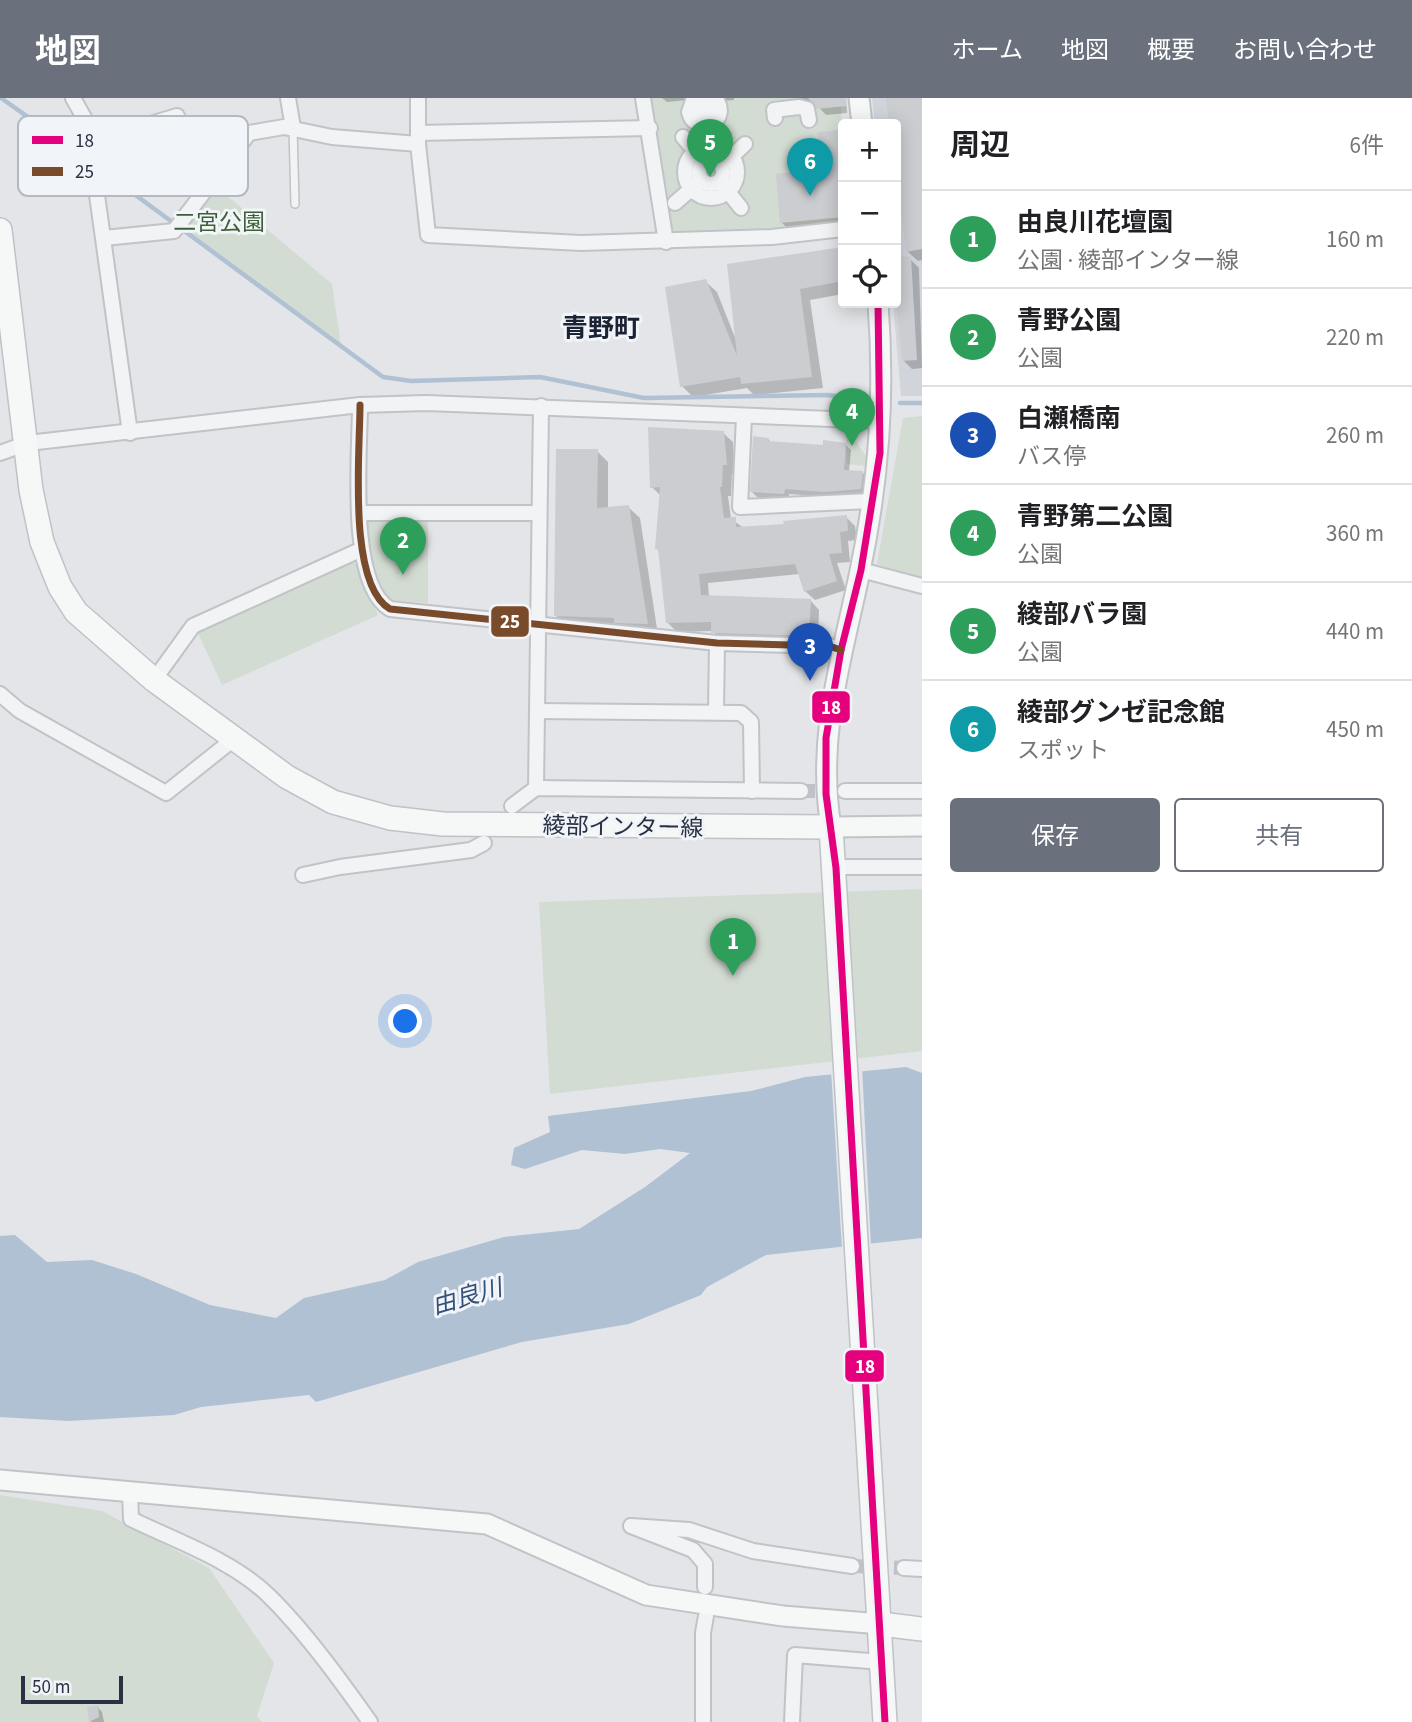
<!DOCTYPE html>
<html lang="ja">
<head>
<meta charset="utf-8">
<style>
  :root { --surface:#fff; --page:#f6f6f6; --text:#202124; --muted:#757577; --line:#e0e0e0; --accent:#6a717d }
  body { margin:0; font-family:"Source Sans 3","Noto Sans JP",sans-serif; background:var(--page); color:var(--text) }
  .controls { position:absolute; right:21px; top:21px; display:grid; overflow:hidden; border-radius:7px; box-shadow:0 4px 18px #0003 }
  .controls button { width:63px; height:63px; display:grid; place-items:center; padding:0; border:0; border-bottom:2px solid var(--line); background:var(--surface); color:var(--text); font:35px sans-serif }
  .scale { position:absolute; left:21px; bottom:18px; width:102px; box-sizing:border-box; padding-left:7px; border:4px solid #293243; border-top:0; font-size:19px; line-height:24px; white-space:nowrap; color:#293243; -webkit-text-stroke:5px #f1f4f8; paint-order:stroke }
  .you { position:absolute; left:406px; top:924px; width:24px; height:24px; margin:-18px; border:5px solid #fff; border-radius:50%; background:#1a73e8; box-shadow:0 0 0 10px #1a73e833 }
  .badge { display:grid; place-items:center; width:46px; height:46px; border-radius:50%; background:var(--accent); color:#fff; font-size:23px; font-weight:700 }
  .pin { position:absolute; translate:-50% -58px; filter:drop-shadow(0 2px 4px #0008) }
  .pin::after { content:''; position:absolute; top:37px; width:24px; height:21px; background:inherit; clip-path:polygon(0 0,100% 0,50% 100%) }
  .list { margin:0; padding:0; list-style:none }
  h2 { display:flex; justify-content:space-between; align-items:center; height:91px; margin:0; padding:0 28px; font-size:30px }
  h2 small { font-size:23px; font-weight:400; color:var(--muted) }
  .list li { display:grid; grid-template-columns:46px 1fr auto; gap:21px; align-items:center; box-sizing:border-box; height:98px; padding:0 28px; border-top:2px solid var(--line) }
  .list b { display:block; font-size:26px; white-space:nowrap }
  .list p { margin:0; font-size:23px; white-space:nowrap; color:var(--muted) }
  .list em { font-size:23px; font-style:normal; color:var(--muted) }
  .actions { display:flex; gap:14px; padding:21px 28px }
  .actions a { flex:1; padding:16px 0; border:2px solid var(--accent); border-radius:7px; text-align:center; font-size:24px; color:var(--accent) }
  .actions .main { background:var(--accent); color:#fff }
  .icon { flex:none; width:38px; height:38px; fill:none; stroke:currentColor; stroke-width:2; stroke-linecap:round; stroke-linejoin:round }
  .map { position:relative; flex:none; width:922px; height:1624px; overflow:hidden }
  header { display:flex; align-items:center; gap:42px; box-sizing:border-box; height:98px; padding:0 35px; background:var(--accent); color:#fff }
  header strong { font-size:33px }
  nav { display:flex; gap:38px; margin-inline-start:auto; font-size:24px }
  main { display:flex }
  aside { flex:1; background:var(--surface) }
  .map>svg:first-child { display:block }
  .built { fill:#d1d5db }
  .green { fill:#d3dcd3 }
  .water { fill:#b1c1d4 }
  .pier { fill:#e3e5e8 }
  .shadow { fill:#0003 }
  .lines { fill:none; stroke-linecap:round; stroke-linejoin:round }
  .stream { stroke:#b1c1d4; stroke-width:4.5 }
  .building { fill:#cbcdd1 }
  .street-tunnel { stroke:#bec1c7; stroke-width:14; stroke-dasharray:14 7; stroke-linecap:butt }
  .lane-casing { stroke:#c1c3c6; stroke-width:10 }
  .street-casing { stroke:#c1c3c6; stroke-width:18 }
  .secondary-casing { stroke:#c1c3c6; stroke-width:23 }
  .primary-casing { stroke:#bfc2c6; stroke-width:26 }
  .lane { stroke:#f2f3f5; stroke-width:7 }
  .street { stroke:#f2f3f5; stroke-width:14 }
  .secondary { stroke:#f6f7f7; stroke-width:19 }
  .primary { stroke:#f6f7f7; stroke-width:23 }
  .bus-1-casing { stroke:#f1f4f8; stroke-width:12 }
  .bus-2-casing { stroke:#f1f4f8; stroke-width:12 }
  .bus-1 { stroke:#e5007d; stroke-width:7 }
  .bus-2 { stroke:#7a4b2a; stroke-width:7 }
  .labels { text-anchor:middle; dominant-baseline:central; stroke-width:6; stroke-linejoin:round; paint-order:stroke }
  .park-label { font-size:23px; fill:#3d5f35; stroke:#f1f4f8 }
  .street-label { font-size:23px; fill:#293243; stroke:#f1f4f8 }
  .water-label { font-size:24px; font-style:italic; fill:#315079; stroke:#f1f4f8 }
  .quarter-label { font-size:26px; font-weight:bold; fill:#1b2334; stroke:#f1f4f8 }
  .key { fill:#f1f4f8; stroke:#b5bac2; stroke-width:2 }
  .key-label { font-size:19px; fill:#293243 }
  .line-badge { stroke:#f1f4f8; stroke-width:2.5 }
  .badge-label { font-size:19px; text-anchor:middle; font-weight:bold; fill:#fff }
</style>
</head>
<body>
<header>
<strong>地図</strong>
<nav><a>ホーム</a><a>地図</a><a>概要</a><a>お問い合わせ</a></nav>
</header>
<main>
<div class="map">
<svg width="922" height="1624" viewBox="0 0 922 1624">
  <rect width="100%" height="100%" fill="#e3e5e8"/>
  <path class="built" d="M872 0H922V298H901L893 205H896V26H875Z"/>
  <g class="green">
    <path d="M648 0H841L843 124 751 134 672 137Z"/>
    <path d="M212 85 332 186 341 248 181 128Z"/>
    <path d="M922 318V483L877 466 903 320Z"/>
    <path d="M846 337H851L866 358V368L847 366Z"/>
    <path d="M428 420V505L388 502 366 453V425L372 421Z"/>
    <path d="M345 462 357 466 378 517 222 587 196 531Z"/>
    <path d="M922 791V953L550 996 539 804Z"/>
    <path d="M0 1397 102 1413 209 1470 274 1565 257 1618 262 1624H0Z"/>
  </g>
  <path class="water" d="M906 969 922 975V1140L766 1157 707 1189 701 1197 629 1226 522 1244 316 1304 309 1297 201 1309 174 1317 68 1323 0 1319V1138L15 1137 47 1164 92 1162 136 1176 210 1207 276 1220 304 1200 385 1182 418 1164 504 1139 579 1131 645 1089 690 1055 660 1051 625 1056 582 1052 525 1071 511 1067 514 1050 550 1034 548 1018 751 993 805 979Z"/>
  <path class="pier" d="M862 968 871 1149 842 1151 831 972Z"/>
  <g class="shadow">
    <path d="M662 0H734V2L714 4 709 0 667 4Z"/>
    <path d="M796 0H846L847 15 826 17 815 5 802 6Z"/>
    <path d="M886 0H922V162L918 163 907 153 899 89 896 86V26H891Z"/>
    <path d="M838 33 843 38V131L794 136 782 125 824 73Z"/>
    <path d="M843 151V196L810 202 823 290 754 297 747 290 693 299 682 288 705 183 717 194 736 242 729 168Z"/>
    <path d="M896 158 910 161 919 170 922 270 912 271 903 262Z"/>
    <path d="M723 335 733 344 735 376H732L731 398H728L731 421 744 430 785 428 846 419 855 428 857 442 848 443 850 464 837 465 846 492 815 502 805 493 799 476 708 485 709 499 814 503H811L819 512 818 546 722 543 713 533 677 534 668 525 660 454 657 451 661 398 652 389Z"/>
    <path d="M768 341 771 345 824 349 845 346 851 352 849 374 863 375 868 380 866 395 830 399 789 396V400L757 399 752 394Z"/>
    <path d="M597 353 608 364V411L628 409 640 420 658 537 567 529 556 518Z"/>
    <path d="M97 1608 102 1614 104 1624H91L89 1610Z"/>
  </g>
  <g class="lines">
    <g class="stream">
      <path d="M1 0 89 62"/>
      <path d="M96 68 383 279 411 283 540 279 644 300 828 297 857 301"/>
      <path d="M900 305H922"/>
    </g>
  </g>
  <g class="building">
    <path d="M808 0H846V8L817 11Z"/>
    <path d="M886 0H922V151L906 154 896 76V26H889Z"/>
    <path d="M839 32 843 119 780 125 776 76 822 71 818 34Z"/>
    <path d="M843 149V183L800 191 812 279 741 286 740 279 680 289 665 189 706 181 737 258 727 166Z"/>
    <path d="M896 157 911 159 917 262 902 263 896 202Z"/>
    <path d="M648 329 724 333 727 367H723L722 389H720L724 420 736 419V429L784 426 783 423 847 417 848 433 840 434 842 455 829 456 837 483 804 494 795 466 699 476 701 497 811 501 809 538 711 535V524L666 525 658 451H655L660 389 650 390Z"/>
    <path d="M753 338 769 340 768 343 823 347V342L846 345 844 372 863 373 861 391 824 394 785 391 784 396 750 394Z"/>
    <path d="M556 351H598L597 410 629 407 648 526 614 525V520L554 518Z"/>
    <path d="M98 1607 99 1619 89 1624 87 1609Z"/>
  </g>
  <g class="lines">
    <g class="street-tunnel">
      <path d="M801 693H835"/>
      <path d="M852 1468 904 1470"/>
    </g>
    <defs>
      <path id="lane" d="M293 30 295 106"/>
      <g id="street">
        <path d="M73 0 87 25 130 335"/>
        <path d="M288 0 293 30"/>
        <path d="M418 0V46L428 137 581 145 772 139 843 131"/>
        <path d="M643 0 666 144"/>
        <path d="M694 0 689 14C692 26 699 26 710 27 721 21 723 10 715 0"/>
        <circle cx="705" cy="12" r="7"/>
        <path d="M775 20 774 12 799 9 807 11 809 22"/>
        <path d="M418 35 650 30"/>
        <path d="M683 39 699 58"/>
        <path d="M90 44 177 18 183 44 220 69"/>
        <circle cx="711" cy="74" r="26"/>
        <circle cx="711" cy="74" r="12"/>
        <path d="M727 63 745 46"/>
        <path d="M722 86 741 110"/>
        <path d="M675 105 698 85"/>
        <path d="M104 140 174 133 249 35 284 29 332 39 418 46"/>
        <path d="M360 307C360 353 347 486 390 511L717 545 829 548 841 552"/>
        <path d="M744 318 740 409 870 403"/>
        <path d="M0 355 28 345 360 307 426 305 882 323"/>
        <path d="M360 415H538"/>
        <path d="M861 472 922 488"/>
        <path d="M154 582 193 528 360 452"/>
        <path d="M0 596 20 613 166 695 235 640"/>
        <path d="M537 613 741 615 751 624 752 693"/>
        <path d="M716 613 717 545"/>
        <path d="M536 690 541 308"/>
        <path d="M845 693H922"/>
        <path d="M512 708 536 690 801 693"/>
        <path d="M845 769H922"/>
        <path d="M303 777 340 769 471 752 484 745"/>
        <path d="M130 1395 131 1421C176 1443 232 1462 268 1497 304 1532 341 1583 370 1624"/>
        <path d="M904 1470 922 1471"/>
        <path d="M705 1489V1466L693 1452 631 1428 689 1432 753 1453 852 1468"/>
        <path d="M703 1624V1535L706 1518"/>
        <path d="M792 1624 795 1557 869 1563"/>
      </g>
      <g id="secondary">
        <path d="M859 0 862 26"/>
        <path d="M878 205C885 298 879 382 860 473 842 561 816 638 831 729L922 728"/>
        <path d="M0 1382 487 1426 646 1497 783 1518 881 1526"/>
      </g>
      <g id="primary">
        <path d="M0 132 31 392 42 444 60 489 76 514 154 582 287 679 333 704 390 720 443 726 831 729 885 1624"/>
        <path d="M881 1526 922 1531"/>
      </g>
    </defs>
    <use href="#lane" class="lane-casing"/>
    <use href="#street" class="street-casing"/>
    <use href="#secondary" class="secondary-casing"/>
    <use href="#primary" class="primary-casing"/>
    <use href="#lane" class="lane"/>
    <use href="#street" class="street"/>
    <use href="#secondary" class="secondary"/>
    <use href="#primary" class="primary"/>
    <defs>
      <path id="bus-1" d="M878 205 880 355 861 472 841 552 826 640V696L836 770 885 1624"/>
      <path id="bus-2" d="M360 307C360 353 347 486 390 511L717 545 829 548 841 552"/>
    </defs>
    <use href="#bus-1" class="bus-1-casing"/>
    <use href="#bus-2" class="bus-2-casing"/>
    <use href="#bus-1" class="bus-1"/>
    <use href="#bus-2" class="bus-2"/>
  </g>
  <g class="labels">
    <g class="park-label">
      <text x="219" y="124">二宮公園</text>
    </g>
    <g class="street-label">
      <text transform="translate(623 729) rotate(1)">綾部インター線</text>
    </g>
    <g class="water-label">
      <text transform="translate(467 1199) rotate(-16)">由良川</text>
    </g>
    <g class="quarter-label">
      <text x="601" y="230">青野町</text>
    </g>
  </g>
  <rect x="18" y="18" width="230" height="80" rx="10" class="key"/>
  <rect x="32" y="38" width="31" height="8" fill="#e5007d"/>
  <rect x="32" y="69" width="31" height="9" fill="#7a4b2a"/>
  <g class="key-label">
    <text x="75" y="49">18</text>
    <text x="75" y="80">25</text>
  </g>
  <g class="line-badge">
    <rect x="490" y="507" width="40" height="33" rx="7" fill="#7a4b2a"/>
    <rect x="811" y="592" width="40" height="34" rx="7" fill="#e5007d"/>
    <rect x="844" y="1251" width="41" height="34" rx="7" fill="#e5007d"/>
  </g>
  <g class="badge-label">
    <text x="510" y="530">25</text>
    <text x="831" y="616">18</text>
    <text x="865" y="1275">18</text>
  </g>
</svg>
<div class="controls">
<button>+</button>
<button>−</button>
<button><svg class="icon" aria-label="locate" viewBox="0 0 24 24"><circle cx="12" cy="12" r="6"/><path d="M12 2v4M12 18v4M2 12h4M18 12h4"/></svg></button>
</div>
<div class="scale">50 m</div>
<div class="you"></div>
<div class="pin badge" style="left:733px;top:878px;background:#2e9e5b">1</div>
<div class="pin badge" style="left:403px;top:477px;background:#2e9e5b">2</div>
<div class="pin badge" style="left:810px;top:583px;background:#1a4fb4">3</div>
<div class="pin badge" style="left:852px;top:348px;background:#2e9e5b">4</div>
<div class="pin badge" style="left:710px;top:79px;background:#2e9e5b">5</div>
<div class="pin badge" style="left:810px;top:98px;background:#0f9aa8">6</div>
</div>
<aside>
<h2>周辺<small>6件</small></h2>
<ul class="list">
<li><span class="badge" style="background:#2e9e5b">1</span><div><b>由良川花壇園</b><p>公園 · 綾部インター線</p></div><em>160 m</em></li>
<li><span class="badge" style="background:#2e9e5b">2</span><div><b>青野公園</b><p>公園</p></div><em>220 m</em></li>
<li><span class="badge" style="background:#1a4fb4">3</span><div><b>白瀬橋南</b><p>バス停</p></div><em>260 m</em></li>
<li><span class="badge" style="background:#2e9e5b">4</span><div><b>青野第二公園</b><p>公園</p></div><em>360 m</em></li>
<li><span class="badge" style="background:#2e9e5b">5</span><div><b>綾部バラ園</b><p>公園</p></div><em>440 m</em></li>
<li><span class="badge" style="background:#0f9aa8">6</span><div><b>綾部グンゼ記念館</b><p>スポット</p></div><em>450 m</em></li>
</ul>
<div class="actions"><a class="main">保存</a><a>共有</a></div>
</aside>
</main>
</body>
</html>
